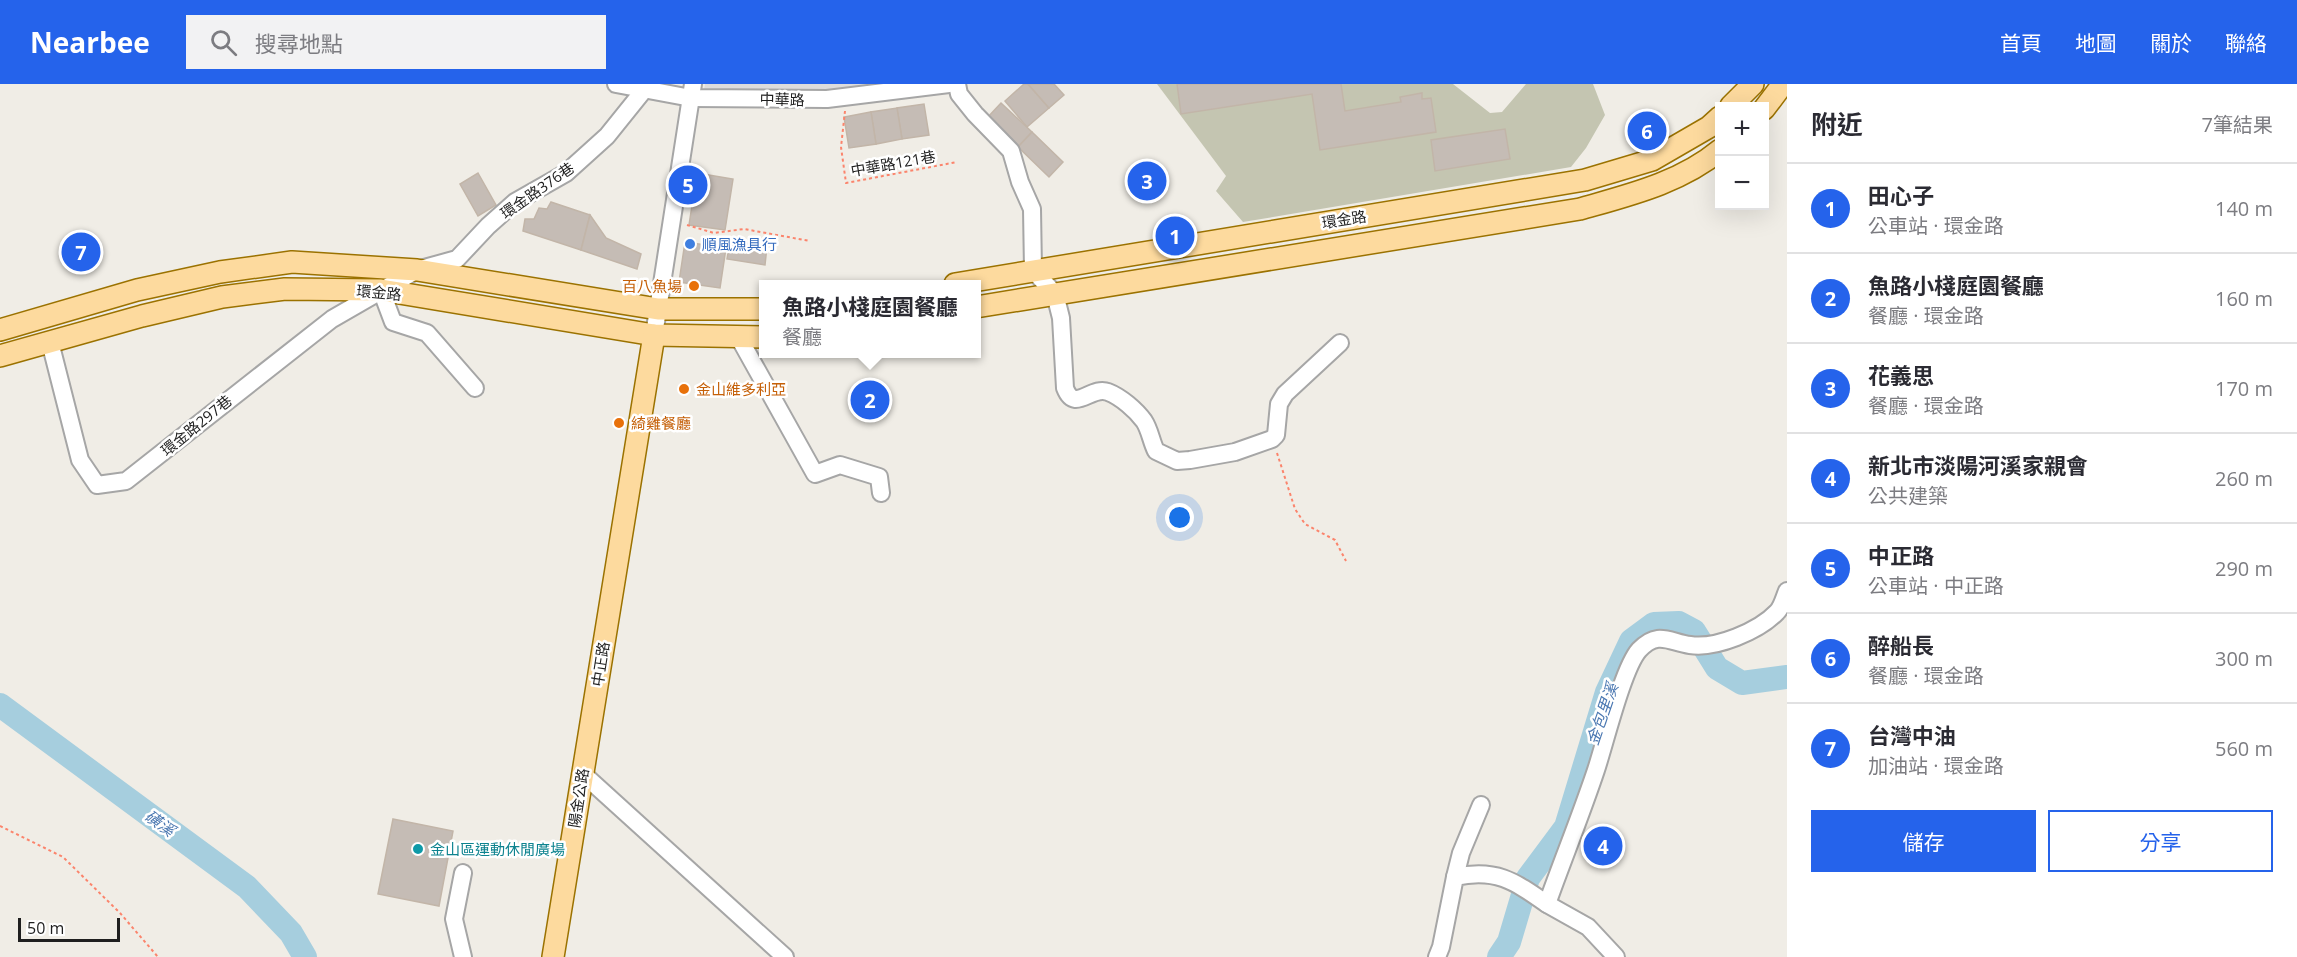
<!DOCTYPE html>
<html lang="zh-TW">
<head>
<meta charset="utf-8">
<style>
  :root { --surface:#fff; --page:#f2f2f3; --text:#2b2b33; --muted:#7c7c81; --line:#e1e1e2; --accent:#2563eb }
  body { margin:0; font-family:"Open Sans","Noto Sans TC",sans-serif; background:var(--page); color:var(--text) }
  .controls { position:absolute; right:18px; top:18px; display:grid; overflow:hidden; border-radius:0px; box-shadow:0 6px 24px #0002 }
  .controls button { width:54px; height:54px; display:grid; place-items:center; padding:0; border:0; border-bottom:2px solid var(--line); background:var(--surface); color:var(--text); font:30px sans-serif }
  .scale { position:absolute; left:18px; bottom:15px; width:102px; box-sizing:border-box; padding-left:6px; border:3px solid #1f1f1f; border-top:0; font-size:16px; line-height:21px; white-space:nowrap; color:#1f1f1f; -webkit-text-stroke:4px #fff; paint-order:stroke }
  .you { position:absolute; left:1180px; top:434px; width:21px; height:21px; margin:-15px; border:4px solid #fff; border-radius:50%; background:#1a73e8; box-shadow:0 0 0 9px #1a73e833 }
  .badge { display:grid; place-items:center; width:39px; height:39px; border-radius:50%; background:var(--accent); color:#fff; font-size:20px; font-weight:700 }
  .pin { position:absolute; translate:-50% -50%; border:3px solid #fff; box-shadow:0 2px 6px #0006 }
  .popup { position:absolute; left:759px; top:196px; width:222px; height:78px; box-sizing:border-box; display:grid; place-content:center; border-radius:0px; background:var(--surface); filter:drop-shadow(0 2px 4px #0005); font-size:20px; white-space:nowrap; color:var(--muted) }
  .popup b { font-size:22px; color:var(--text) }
  .popup::after { content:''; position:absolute; left:50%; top:100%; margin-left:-12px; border:12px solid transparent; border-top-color:var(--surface) }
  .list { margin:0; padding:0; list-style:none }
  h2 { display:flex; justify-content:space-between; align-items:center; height:78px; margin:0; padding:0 24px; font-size:26px }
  h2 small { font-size:20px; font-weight:400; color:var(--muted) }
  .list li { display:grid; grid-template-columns:39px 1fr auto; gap:18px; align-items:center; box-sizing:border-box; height:90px; padding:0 24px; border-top:2px solid var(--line) }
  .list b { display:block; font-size:22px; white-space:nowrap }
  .list p { margin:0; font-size:20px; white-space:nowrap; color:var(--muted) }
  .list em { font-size:20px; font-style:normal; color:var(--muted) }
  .actions { display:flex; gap:12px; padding:18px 24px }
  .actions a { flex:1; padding:14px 0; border:2px solid var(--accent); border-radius:0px; text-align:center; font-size:21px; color:var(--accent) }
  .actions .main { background:var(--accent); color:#fff }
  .icon { flex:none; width:33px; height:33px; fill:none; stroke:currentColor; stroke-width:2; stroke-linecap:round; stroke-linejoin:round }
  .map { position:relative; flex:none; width:1787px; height:873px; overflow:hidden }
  header { display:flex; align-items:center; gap:36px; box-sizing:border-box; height:84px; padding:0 30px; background:var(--accent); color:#fff }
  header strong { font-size:28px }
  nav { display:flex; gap:33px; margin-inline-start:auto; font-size:21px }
  .search { width:420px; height:54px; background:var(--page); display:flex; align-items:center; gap:15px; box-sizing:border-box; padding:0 21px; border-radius:0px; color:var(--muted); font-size:22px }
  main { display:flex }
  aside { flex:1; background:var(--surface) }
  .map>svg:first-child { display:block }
  .residential { fill:#dddcdc }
  .construction { fill:#c4c5b1 }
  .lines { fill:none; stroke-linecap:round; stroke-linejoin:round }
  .river { stroke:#a6cede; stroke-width:24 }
  .building { fill:#c5bcb5; stroke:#c2b5a8; stroke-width:1.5 }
  .minor-casing { stroke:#a6a6a6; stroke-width:20 }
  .major-casing { stroke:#9b7200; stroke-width:24 }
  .path { stroke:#fb846c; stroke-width:2; stroke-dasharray:3 3; stroke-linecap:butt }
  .minor { stroke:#fff; stroke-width:16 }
  .major { stroke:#fdda9e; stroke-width:21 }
  .shop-dot { fill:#3f7fe0; stroke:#fff; stroke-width:2 }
  .food-dot { fill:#e8710a; stroke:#fff; stroke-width:2 }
  .culture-dot { fill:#0f9aa8; stroke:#fff; stroke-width:2 }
  .labels { text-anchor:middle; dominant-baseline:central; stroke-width:5; stroke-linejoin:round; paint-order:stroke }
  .street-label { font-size:15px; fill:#1f1f1f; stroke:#fff }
  .shop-label { font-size:15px; fill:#366cbe; stroke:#fff; text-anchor:start }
  .food-label { font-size:15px; fill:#c56008; stroke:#fff; text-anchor:start }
  .culture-label { font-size:15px; fill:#0d838f; stroke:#fff; text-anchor:start }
  .water-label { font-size:16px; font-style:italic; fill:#4a77b1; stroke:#fff }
</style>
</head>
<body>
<header>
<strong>Nearbee</strong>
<div class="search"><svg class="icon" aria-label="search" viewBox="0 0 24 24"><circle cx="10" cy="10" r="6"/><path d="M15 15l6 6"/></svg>搜尋地點</div>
<nav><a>首頁</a><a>地圖</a><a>關於</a><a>聯絡</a></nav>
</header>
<main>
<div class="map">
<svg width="1787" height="873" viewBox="0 0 1787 873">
  <rect width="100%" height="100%" fill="#f0ede6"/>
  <path class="residential" d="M705 0H907L846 11 704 6Z"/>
  <path class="construction" d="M1157 0H1453L1490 29 1502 28 1526 0H1593L1605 31 1586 64 1571 83 1243 138 1216 107 1226 92Z"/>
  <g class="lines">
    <g class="river">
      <path d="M0 621 247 803 291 849 305 873"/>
      <path d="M1499 873 1509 858 1528 794 1566 743 1607 608 1631 557 1654 540 1679 539 1694 547 1717 584 1742 599 1787 593"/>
    </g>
  </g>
  <g class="building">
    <path d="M1024 0H1028L1049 24 1027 43 1005 17Z"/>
    <path d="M1028 0H1054L1064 11 1049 24Z"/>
    <path d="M1177 0H1341L1345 27 1401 18 1400 13 1422 9V15L1431 14 1436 48 1320 66 1312 10 1181 30Z"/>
    <path d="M1001 19 1032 48 1018 63 987 34Z"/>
    <path d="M924 20 929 51 902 55 897 24Z"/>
    <path d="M897 24 902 55 876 60 871 28Z"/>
    <path d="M871 28 876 60 849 64 844 33Z"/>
    <path d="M1505 45 1510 75 1435 87 1431 56Z"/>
    <path d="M1032 48 1063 78 1049 93 1018 63Z"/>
    <path d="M478 89 496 121 478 132 460 100Z"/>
    <path d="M697 89 733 95 725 146 689 141Z"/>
    <path d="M551 118 590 131 581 166 523 147 525 135H534L539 124 547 125Z"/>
    <path d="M590 131 606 154 641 170 637 185 581 166Z"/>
    <path d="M730 157 767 162 765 181 727 175Z"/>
    <path d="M685 158 726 164 720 204 679 198Z"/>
    <path d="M393 735 453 747 439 822 378 810Z"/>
  </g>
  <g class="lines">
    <defs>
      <g id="minor">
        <path d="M616 0 691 14 827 15 949 0"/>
        <path d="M957 0 959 10 975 30 1011 67 1020 98 1032 125 1033 186 1055 210 1061 234 1065 304C1075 330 1091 301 1108 308 1121 313 1136 326 1144 337 1150 346 1151 357 1156 367L1177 377 1190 376 1235 368 1272 355 1276 351 1279 320 1285 310 1340 259"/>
        <path d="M381 206 393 238 427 249 475 304"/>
        <path d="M654 251 693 0"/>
        <path d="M738 252 815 390 840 381 879 393 881 409"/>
        <path d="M50 258 80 376 97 401 126 397 332 235 417 186 457 175 488 142 515 118 566 89 607 52 644 6"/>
        <path d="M582 689 785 873"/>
        <path d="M463 789 454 835 463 873"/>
        <path d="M1455 793 1461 769 1481 721"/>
        <path d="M1547 820 1588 843 1616 873"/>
        <path d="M1437 873 1441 863 1455 793C1496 784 1514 797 1547 820 1563 775 1581 731 1596 686 1605 659 1623 584 1639 566 1658 546 1669 558 1690 561 1716 565 1759 547 1777 528 1782 523 1784 514 1787 507"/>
      </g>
      <g id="major">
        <path d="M1731 22 1753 0"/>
        <path d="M1764 25 1783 0"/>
        <path d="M955 200 1585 96 1652 76 1709 43 1720 33"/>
        <path d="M976 223 1580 125C1629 111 1680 99 1720 66"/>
        <path d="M0 246 137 206 220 188 292 178 417 186 658 225H764"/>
        <path d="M0 272 142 232 222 213 285 205 381 206 654 251 764 253"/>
        <path d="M553 873 654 251"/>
      </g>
    </defs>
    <use href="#minor" class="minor-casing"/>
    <use href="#major" class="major-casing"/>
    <g class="path">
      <path d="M845 27 841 63 846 99 957 78"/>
      <path d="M687 141 714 149 744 145 810 157"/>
      <path d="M1277 369 1295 425 1305 440 1335 456 1346 477"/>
      <path d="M0 742 63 773 120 829 158 873"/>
    </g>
    <use href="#minor" class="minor"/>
    <use href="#major" class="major"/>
  </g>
  <circle class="shop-dot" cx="690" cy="160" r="6"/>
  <g class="food-dot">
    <circle cx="694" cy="202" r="6"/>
    <circle cx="684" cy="305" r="6"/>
    <circle cx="619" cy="339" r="6"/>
  </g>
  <circle class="culture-dot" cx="418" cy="765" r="6"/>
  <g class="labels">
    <g class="street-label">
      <text transform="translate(782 15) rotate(1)">中華路</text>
      <text transform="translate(893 79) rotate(-10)">中華路121巷</text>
      <text transform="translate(537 106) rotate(-35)">環金路376巷</text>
      <text transform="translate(1344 135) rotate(-9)">環金路</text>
      <text transform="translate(379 208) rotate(5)">環金路</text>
      <text transform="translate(196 341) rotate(-39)">環金路297巷</text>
      <text transform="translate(600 580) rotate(-81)">中正路</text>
      <text transform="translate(578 714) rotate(-81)">陽金公路</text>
    </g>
    <g class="shop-label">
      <text x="702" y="160">順風漁具行</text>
    </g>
    <g class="food-label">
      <text x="682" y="202" text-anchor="end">百八魚場</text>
      <text x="696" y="305">金山維多利亞</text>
      <text x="631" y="339">綺雞餐廳</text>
    </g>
    <g class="culture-label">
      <text x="430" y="765">金山區運動休閒廣場</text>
    </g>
    <g class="water-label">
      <text transform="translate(1602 630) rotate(-71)">金包里溪</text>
      <text transform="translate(160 739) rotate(36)">磺溪</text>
    </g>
  </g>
</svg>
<div class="controls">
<button>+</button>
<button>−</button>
</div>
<div class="scale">50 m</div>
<div class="you"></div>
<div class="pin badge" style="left:1175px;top:152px">1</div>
<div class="pin badge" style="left:870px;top:316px">2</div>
<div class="popup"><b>魚路小棧庭園餐廳</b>餐廳</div>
<div class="pin badge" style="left:1147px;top:97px">3</div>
<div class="pin badge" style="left:1603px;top:762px">4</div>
<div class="pin badge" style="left:688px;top:101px">5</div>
<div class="pin badge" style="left:1647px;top:47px">6</div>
<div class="pin badge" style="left:81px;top:168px">7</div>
</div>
<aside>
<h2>附近<small>7筆結果</small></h2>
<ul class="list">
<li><span class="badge">1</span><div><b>田心子</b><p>公車站 · 環金路</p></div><em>140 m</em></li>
<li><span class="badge">2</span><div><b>魚路小棧庭園餐廳</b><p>餐廳 · 環金路</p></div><em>160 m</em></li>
<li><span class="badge">3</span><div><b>花義思</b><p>餐廳 · 環金路</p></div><em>170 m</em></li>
<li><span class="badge">4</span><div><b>新北市淡陽河溪家親會</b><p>公共建築</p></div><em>260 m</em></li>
<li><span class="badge">5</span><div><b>中正路</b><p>公車站 · 中正路</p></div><em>290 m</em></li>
<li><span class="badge">6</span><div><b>醉船長</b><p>餐廳 · 環金路</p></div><em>300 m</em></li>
<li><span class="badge">7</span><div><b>台灣中油</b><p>加油站 · 環金路</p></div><em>560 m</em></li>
</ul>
<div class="actions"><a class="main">儲存</a><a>分享</a></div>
</aside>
</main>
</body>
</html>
